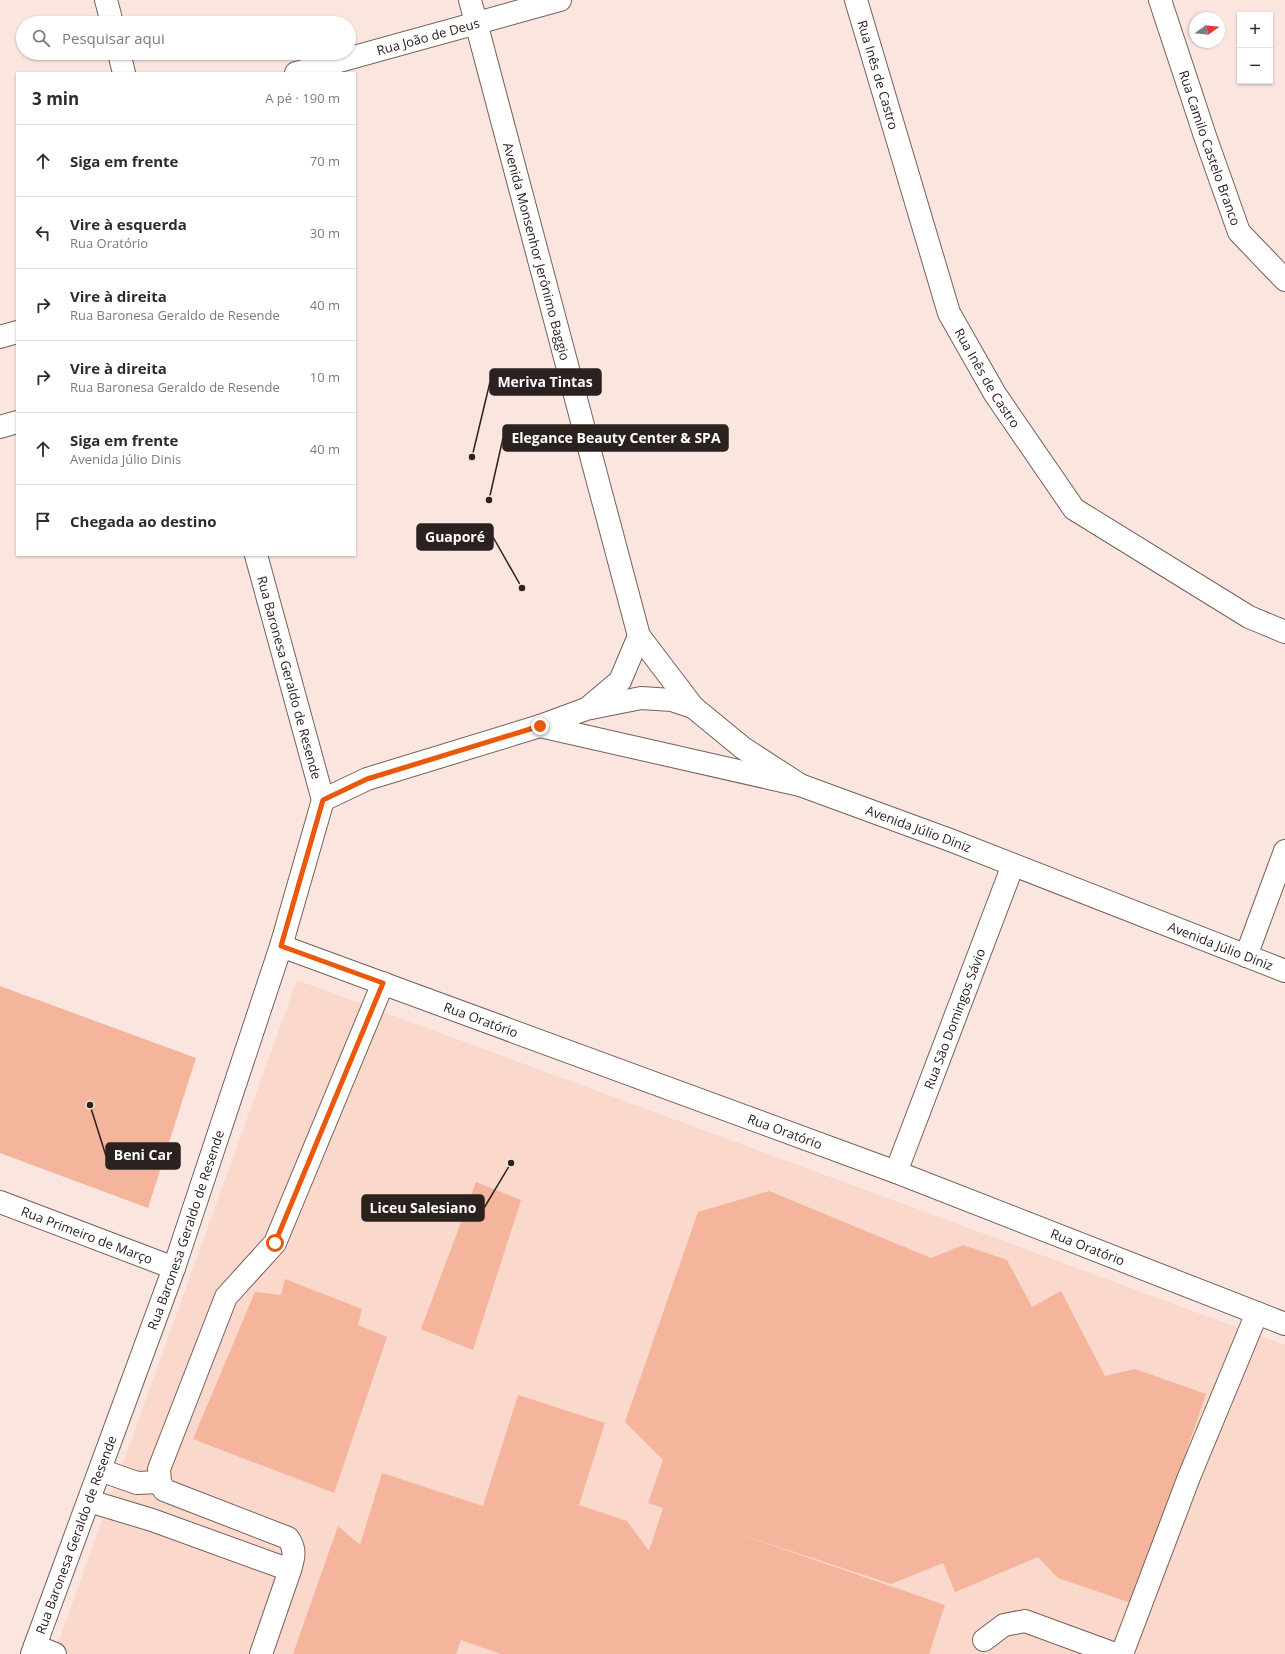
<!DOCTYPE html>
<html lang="pt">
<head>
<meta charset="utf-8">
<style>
  :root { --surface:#fff; --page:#f7f7f7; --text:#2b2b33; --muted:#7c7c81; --line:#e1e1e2 }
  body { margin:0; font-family:"Open Sans",sans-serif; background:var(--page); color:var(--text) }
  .controls { position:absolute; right:12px; top:12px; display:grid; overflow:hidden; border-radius:0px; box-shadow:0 1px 3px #0004 }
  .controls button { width:36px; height:36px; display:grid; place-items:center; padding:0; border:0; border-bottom:1px solid var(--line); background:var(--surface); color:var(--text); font:20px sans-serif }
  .compass { position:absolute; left:1189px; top:12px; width:36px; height:36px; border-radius:50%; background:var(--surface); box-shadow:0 1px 3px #0004; rotate:75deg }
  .stop { position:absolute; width:12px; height:12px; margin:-9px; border:3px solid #ea580c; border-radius:50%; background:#fff }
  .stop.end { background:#ea580c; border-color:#fff; box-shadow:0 1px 4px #0008 }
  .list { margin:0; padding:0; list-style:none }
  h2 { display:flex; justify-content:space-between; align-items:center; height:52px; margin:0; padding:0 16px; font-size:17px }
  h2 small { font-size:13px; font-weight:400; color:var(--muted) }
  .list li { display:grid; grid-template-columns:26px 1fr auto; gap:12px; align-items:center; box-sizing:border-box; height:72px; padding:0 16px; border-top:1px solid var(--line) }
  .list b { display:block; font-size:15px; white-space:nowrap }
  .list p { margin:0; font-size:13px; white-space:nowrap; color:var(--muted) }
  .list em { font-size:13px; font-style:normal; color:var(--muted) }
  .icon { flex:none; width:22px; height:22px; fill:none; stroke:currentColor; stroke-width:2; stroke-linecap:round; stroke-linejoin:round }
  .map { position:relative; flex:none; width:1285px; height:1654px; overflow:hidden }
  .search { position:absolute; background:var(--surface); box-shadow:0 1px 3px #0004; left:16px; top:16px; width:340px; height:44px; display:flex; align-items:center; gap:10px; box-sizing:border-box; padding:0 14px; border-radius:22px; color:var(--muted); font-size:15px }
  .panel { position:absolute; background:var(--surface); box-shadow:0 1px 3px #0004; left:16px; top:72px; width:340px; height:484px; border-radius:0px }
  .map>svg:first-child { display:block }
  .built { fill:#fad8cc }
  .building { fill:#f5b49c }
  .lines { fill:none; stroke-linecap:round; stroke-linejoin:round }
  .minor-casing { stroke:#766058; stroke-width:24 }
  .major-casing { stroke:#766058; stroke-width:24 }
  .minor { stroke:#fff; stroke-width:22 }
  .major { stroke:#fff; stroke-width:22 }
  .route { stroke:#ea580c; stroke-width:5 }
  .labels { text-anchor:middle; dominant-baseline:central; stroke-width:3.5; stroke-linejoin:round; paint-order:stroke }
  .street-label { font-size:13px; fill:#2b221f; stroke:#fbe6df }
  .leader { fill:none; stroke:#2b221f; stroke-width:1.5 }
  .callout-dot { fill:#2b221f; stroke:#fbe6df; stroke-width:1.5 }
  .callout { fill:#2b221f; stroke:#2b221f; stroke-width:1.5 }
  .callout-label { font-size:14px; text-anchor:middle; font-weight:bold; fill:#fff }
</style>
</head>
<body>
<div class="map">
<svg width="1285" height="1654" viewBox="0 0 1285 1654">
  <rect width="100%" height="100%" fill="#fbe6df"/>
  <path class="built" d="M297 980 1285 1345V1654H54Z"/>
  <g class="building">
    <path d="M0 986 196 1058 148 1208 0 1153Z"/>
    <path d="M476 1182 521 1200 473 1350 421 1329Z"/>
    <path d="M769 1191 931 1258 963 1245 1007 1260 1032 1307 1061 1291 1105 1376 1135 1369 1206 1394 1134 1604 1058 1578 1038 1557 955 1592 943 1563 891 1584 725 1529 945 1605 929 1654H501L461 1640 456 1654H293L338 1526 360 1545 382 1473 483 1506 518 1395 605 1423 579 1505 627 1521 649 1551 663 1508 648 1503 663 1460 625 1422 698 1212Z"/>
    <path d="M285 1279 362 1309 358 1325 387 1337 334 1493 193 1439 255 1292 281 1295Z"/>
  </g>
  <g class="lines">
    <defs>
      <g id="minor">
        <path d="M106 0 112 23"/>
        <path id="s1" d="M856 0 949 313 995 394 1074 509 1249 617 1285 632"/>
        <path id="s2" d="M1160 0 1206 139 1239 232 1285 280"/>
        <path d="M119 53 124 73"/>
        <path id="s3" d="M296 73 560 0"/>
        <path d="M0 337 17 332"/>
        <path d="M0 427 17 422"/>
        <path id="s4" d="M256 555 323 800"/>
        <path id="s5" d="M281 946 896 1172 1285 1324"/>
        <path d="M1246 956 1285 851"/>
        <path id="s6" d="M896 1172 1013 865"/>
        <path d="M100 1470 137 1483 160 1482"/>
        <path d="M89 1501 152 1520 290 1570 261 1654"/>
        <path d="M290 1570C294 1557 296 1549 288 1538L164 1490 160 1482 159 1469 226 1297 275 1243 383 983"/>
        <path d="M984 1640 1004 1625 1025 1621 1115 1654"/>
        <path d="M35 1646 55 1654"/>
        <path d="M1122 1654 1189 1477 1257 1313"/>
      </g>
      <g id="major">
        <path id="s7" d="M470 0 639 636 693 707 743 748 800 785"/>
        <path d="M588 708 620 681 639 636"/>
        <path id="s8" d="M540 726 800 785 950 840 1285 971"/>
        <path id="s9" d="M0 1202 174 1268"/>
        <path id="s10" d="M32 1654 174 1268 281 946 323 800 367 779 540 726 586 709 641 698 672 700 693 707"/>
      </g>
    </defs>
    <use href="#minor" class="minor-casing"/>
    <use href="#major" class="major-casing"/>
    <use href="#minor" class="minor"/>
    <use href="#major" class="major"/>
  </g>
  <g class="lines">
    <path class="route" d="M275 1243 383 983 281 946 323 800 367 779 540 726"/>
  </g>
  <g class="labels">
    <g class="street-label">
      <text stroke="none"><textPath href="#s3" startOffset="137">Rua João de Deus</textPath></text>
      <text stroke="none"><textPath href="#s1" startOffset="78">Rua Inês de Castro</textPath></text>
      <text stroke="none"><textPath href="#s2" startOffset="156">Rua Camilo Castelo Branco</textPath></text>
      <text stroke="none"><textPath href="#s7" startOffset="260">Avenida Monsenhor Jerônimo Baggio</textPath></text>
      <text stroke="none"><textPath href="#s1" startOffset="402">Rua Inês de Castro</textPath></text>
      <text stroke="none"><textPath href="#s4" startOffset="127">Rua Baronesa Geraldo de Resende</textPath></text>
      <text stroke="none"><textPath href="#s8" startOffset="393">Avenida Júlio Diniz</textPath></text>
      <text stroke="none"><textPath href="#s8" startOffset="717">Avenida Júlio Diniz</textPath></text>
      <text stroke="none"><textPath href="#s5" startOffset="213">Rua Oratório</textPath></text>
      <text stroke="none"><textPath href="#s6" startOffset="164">Rua São Domingos Sávio</textPath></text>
      <text stroke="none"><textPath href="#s5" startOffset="537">Rua Oratório</textPath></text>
      <text stroke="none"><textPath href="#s10" startOffset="451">Rua Baronesa Geraldo de Resende</textPath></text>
      <text stroke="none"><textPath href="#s9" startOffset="93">Rua Primeiro de Março</textPath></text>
      <text stroke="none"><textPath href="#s5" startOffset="861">Rua Oratório</textPath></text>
      <text stroke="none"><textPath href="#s10" startOffset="127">Rua Baronesa Geraldo de Resende</textPath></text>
    </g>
  </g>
  <path class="leader" d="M472 457L490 382M489 500L503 438M522 588L493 537M90 1105L106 1156M511 1163L484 1208"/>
  <g class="callout-dot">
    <circle cx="472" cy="457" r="4"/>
    <circle cx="489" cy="500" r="4"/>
    <circle cx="522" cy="588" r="4"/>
    <circle cx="90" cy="1105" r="4"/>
    <circle cx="511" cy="1163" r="4"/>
  </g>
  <g class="callout">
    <rect x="490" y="369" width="111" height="26" rx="4"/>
    <rect x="503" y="425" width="225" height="26" rx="4"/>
    <rect x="417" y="524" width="76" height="26" rx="4"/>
    <rect x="106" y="1143" width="74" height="26" rx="4"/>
    <rect x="362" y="1195" width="122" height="26" rx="4"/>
  </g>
  <g class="callout-label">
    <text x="545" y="387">Meriva Tintas</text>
    <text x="616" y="443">Elegance Beauty Center &amp; SPA</text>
    <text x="455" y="542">Guaporé</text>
    <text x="143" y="1160">Beni Car</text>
    <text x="423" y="1213">Liceu Salesiano</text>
  </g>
</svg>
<div class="controls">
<button>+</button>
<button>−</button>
</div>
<svg class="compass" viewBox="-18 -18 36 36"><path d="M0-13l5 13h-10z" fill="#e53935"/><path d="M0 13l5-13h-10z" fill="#7c7c81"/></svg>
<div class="stop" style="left:275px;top:1243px"></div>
<div class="stop end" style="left:540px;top:726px"></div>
<div class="search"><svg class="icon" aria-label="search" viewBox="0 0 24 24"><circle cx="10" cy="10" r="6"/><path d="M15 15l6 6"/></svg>Pesquisar aqui</div>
<section class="panel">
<h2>3 min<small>A pé · 190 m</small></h2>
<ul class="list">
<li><svg class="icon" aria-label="ahead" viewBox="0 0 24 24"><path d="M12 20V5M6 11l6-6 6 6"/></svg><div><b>Siga em frente</b></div><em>70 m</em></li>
<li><svg class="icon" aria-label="left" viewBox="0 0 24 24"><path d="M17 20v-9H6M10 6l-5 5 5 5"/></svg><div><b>Vire à esquerda</b><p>Rua Oratório</p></div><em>30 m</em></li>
<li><svg class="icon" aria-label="right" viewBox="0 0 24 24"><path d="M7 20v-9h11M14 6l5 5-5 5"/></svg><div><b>Vire à direita</b><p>Rua Baronesa Geraldo de Resende</p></div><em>40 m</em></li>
<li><svg class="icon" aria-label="right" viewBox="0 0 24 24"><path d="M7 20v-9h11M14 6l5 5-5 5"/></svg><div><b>Vire à direita</b><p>Rua Baronesa Geraldo de Resende</p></div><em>10 m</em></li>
<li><svg class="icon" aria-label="ahead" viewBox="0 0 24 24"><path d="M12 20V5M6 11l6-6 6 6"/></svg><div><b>Siga em frente</b><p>Avenida Júlio Dinis</p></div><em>40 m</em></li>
<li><svg class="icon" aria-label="arrive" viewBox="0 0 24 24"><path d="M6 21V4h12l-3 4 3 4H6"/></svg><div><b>Chegada ao destino</b></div></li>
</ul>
</section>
</div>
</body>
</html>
